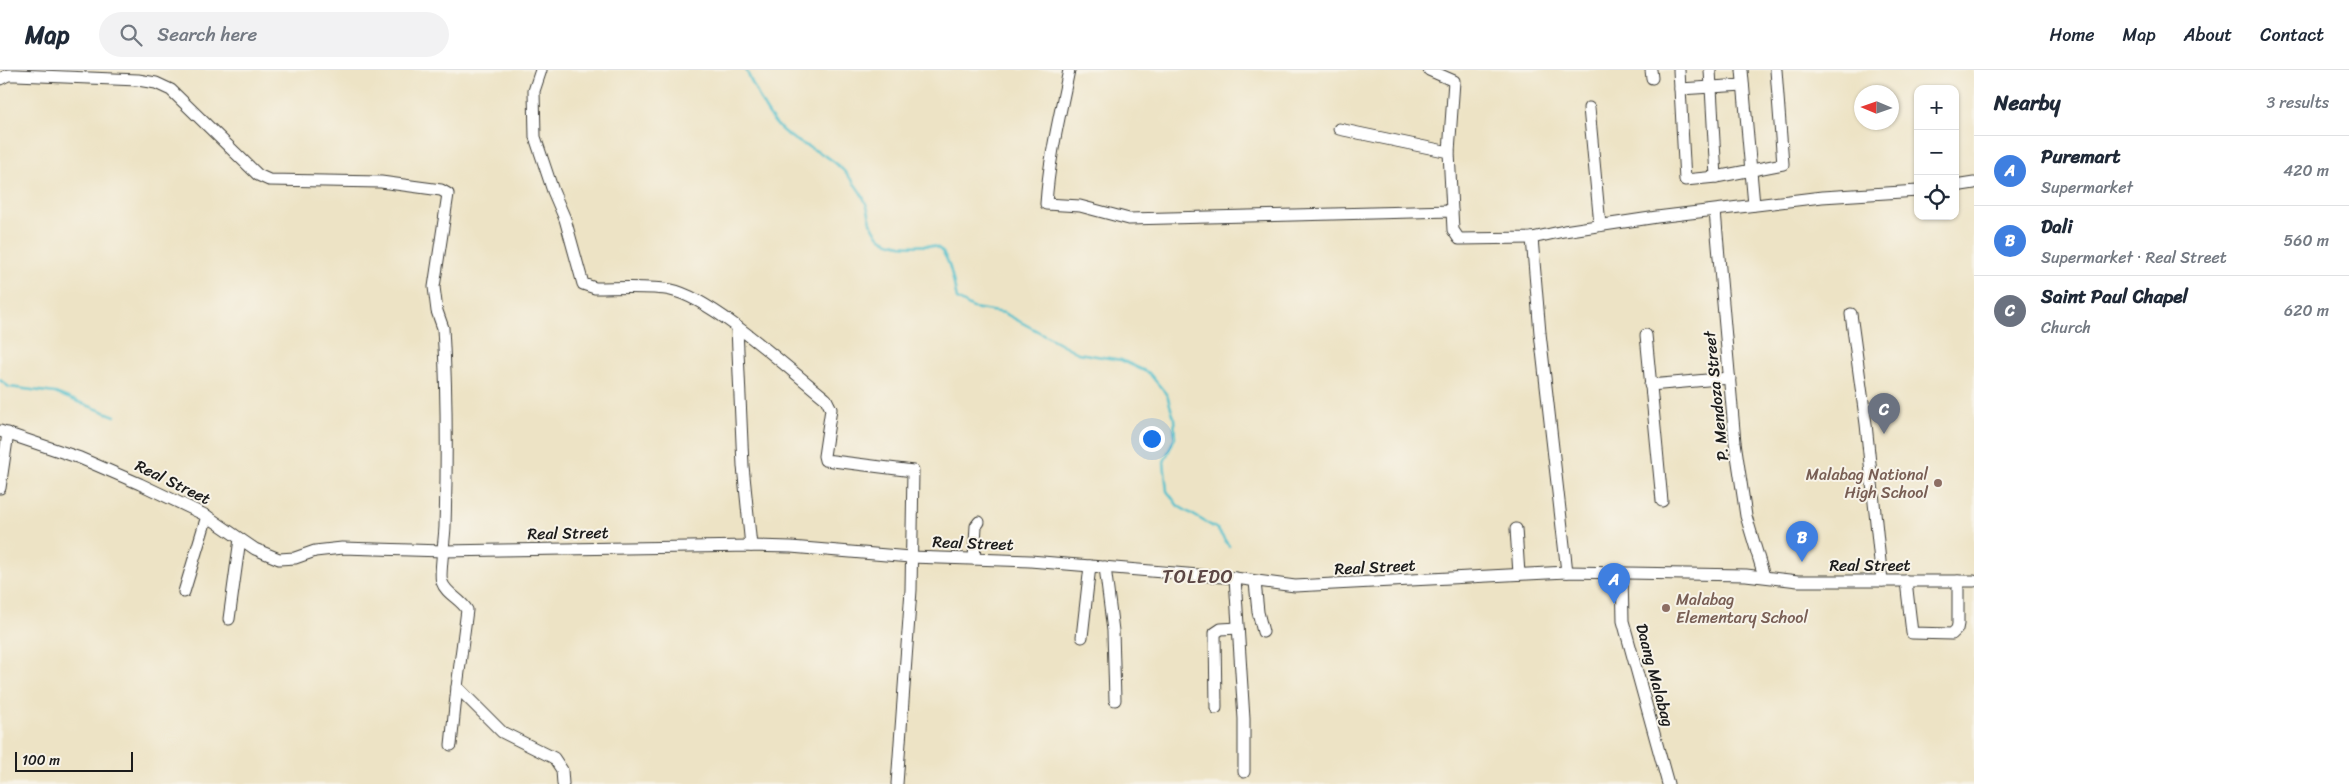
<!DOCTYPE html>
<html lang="en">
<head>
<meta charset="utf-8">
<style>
  :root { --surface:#fff; --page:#f2f2f3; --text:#1f2937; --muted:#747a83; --line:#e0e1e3; --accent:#1f6fb2 }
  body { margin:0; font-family:Sriracha,sans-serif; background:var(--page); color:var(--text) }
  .controls { position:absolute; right:15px; top:15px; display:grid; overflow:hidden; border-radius:10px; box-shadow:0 1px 4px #0004 }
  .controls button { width:45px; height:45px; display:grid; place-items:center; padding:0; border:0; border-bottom:1px solid var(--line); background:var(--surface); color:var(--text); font:25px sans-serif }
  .compass { position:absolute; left:1854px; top:15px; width:45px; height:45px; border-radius:50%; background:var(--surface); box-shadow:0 1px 4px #0004; rotate:272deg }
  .scale { position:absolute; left:15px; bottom:12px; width:118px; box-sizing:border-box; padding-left:5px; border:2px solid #1c1c1c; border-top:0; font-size:14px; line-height:18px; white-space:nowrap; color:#1c1c1c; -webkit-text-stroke:4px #f7f3e8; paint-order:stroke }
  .you { position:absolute; left:1151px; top:368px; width:18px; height:18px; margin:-12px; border:4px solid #fff; border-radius:50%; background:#1a73e8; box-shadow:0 0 0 8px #1a73e833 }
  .badge { display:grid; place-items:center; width:32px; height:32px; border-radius:50%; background:var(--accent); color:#fff; font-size:16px; font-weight:700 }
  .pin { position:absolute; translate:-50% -41px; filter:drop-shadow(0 1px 2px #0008) }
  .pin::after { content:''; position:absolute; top:26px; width:18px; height:15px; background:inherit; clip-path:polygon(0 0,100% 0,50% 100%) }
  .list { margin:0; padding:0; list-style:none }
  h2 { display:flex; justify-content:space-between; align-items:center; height:65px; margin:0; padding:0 20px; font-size:21px }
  h2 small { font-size:16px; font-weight:400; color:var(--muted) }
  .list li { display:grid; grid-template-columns:32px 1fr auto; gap:15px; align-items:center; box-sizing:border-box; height:70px; padding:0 20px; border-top:1px solid var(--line) }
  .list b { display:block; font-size:19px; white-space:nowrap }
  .list p { margin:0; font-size:16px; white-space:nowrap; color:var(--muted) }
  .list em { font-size:16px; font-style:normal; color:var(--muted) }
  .icon { flex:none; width:28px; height:28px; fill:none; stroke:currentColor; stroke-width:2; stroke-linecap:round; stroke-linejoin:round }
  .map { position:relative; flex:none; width:1974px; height:714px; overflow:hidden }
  header { display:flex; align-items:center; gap:30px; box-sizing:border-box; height:70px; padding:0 25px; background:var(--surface); border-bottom:1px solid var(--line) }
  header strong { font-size:24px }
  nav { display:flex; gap:28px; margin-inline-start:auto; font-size:18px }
  .search { width:350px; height:45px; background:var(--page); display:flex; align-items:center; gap:12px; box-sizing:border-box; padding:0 18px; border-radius:28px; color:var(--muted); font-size:19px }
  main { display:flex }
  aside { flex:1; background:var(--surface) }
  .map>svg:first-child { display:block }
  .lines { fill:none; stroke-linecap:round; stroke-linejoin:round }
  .stream { stroke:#53c0cc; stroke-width:2.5 }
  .minor-casing { stroke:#3b3a35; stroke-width:13 }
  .minor { stroke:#fff; stroke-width:11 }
  .education-dot { fill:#8d6e63; stroke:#f7f3e8; stroke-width:2 }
  .labels { text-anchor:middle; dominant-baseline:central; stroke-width:4; stroke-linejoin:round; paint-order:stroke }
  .street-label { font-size:16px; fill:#1c1c1c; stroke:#f7f3e8 }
  .education-label { font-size:16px; fill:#785e54; stroke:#f7f3e8; text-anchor:end }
  .quarter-label { font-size:19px; letter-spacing:1px; fill:#5b4644; stroke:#f7f3e8 }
</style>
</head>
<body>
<header>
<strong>Map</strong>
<div class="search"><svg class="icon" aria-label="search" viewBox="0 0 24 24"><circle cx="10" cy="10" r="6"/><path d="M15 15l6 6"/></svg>Search here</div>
<nav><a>Home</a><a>Map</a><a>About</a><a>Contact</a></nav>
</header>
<main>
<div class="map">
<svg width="1974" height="714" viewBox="0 0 1974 714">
  <rect width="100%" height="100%" fill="#f7f3e8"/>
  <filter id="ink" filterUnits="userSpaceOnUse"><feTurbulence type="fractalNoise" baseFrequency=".02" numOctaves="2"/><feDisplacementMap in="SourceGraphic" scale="10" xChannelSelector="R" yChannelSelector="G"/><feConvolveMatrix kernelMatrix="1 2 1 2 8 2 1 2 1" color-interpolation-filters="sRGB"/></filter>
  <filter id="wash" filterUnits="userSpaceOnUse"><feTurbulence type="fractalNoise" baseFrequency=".0096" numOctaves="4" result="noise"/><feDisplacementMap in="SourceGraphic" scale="20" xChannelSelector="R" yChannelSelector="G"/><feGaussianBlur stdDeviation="1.12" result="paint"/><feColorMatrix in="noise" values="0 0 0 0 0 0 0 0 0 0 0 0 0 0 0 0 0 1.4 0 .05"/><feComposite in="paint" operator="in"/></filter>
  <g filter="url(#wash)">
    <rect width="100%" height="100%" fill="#ede3c5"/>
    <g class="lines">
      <g class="stream">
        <path d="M746 0C756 20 766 47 784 62 803 78 825 80 844 101 851 109 860 120 864 129 871 142 868 156 880 167 886 173 894 173 901 175 912 177 926 174 936 177 950 182 954 216 957 229L973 238 1004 243 1078 283 1121 290 1149 303 1167 325 1174 348 1175 367 1164 392 1167 421 1178 436 1217 459 1229 476"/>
        <path d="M0 310 9 317 55 323 115 346"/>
      </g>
    </g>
  </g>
  <g filter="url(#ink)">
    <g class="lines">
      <defs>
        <g id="minor">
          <path d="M541 0 534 21 535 67 553 121 565 149 583 214 595 218C617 218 650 216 671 220 712 228 791 301 826 329L831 339 824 386 825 390 913 401 911 520 897 714"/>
          <path d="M1069 0C1060 45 1049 88 1046 134L1080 136 1129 149 1452 141 1453 160 1459 169 1532 168 1564 161 1657 147 1822 127 1918 121"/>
          <path d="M1429 0 1454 11 1449 82 1452 141"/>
          <path d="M1651 0 1652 8"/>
          <path d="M1679 0 1685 110 1716 107 1783 94 1776 0"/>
          <path d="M1710 0 1716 107"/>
          <path d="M1742 0 1754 135"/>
          <path d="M0 9 8 5H16L138 10 156 13 171 20 258 105 269 110 381 112 441 120 448 124 434 217 437 241 443 258C447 324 447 389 445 456 445 466 439 506 442 512 446 524 461 529 467 540L457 617 502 662 554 688 562 700 563 714"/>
          <path d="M1680 19 1743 15"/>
          <path d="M1589 38 1600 155"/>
          <path d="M1339 59 1449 82"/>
          <path d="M1955 116 1974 113"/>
          <path d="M1715 141 1735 372 1746 446 1764 506"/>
          <path d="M1532 168 1540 263 1567 502"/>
          <path d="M1851 244 1866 354 1882 511"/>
          <path d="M737 258 743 396 751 476"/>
          <path d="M1646 265 1662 431"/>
          <path d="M1650 315 1730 308"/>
          <path d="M0 361 80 388 140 414 207 446 255 479 279 489 295 488 315 481 342 478 444 481 751 476 791 477 910 487 1030 491 1235 508 1295 516 1567 502 1746 505 1798 511H1974"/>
          <path d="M0 418 8 363"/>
          <path d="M1516 459 1519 504"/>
          <path d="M974 489 976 456 979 452"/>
          <path d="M1105 497 1113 561 1115 630"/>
          <path d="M1622 503 1623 551 1668 714"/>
          <path d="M1235 508 1244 649V702"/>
          <path d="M1906 511 1912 563 1952 564 1957 559 1958 554V511"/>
          <path d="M1255 512 1258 542 1263 562"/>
          <path d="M184 522 207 446"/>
          <path d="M229 549 240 469"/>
          <path d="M1082 567 1090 496"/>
          <path d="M1216 638 1215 563 1221 559 1238 558"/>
          <path d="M451 675 457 617"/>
        </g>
      </defs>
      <use href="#minor" class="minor-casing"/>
      <use href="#minor" class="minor"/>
    </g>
  </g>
  <g class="education-dot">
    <circle cx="1938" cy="413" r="5"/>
    <circle cx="1666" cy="538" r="5"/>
  </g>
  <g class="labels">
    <g class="street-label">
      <text transform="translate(1716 326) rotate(-96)">P. Mendoza Street</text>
      <text transform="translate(173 412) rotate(26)">Real Street</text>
      <text transform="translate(568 463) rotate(-1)">Real Street</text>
      <text transform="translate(973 473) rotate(2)">Real Street</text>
      <text x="1870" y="495">Real Street</text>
      <text transform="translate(1375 497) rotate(-3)">Real Street</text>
      <text transform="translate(1655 605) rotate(75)">Daang Malabag</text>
    </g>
    <g class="education-label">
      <text x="1928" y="404">Malabag National<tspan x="1928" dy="18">High School</tspan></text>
      <text x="1676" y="529" text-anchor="start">Malabag<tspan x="1676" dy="18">Elementary School</tspan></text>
    </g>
    <g class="quarter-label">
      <text x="1198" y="506">TOLEDO</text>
    </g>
  </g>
</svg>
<div class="controls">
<button>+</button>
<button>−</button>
<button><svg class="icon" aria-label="locate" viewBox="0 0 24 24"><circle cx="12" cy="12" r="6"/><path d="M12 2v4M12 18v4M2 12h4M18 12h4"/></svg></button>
</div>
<svg class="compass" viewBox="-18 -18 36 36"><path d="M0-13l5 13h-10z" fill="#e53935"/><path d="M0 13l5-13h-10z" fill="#747a83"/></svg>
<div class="scale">100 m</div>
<div class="you"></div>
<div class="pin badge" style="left:1614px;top:534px;background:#3f7fe0">A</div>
<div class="pin badge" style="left:1802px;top:492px;background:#3f7fe0">B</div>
<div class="pin badge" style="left:1884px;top:364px;background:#6b7280">C</div>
</div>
<aside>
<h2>Nearby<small>3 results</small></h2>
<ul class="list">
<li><span class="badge" style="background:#3f7fe0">A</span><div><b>Puremart</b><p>Supermarket</p></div><em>420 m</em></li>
<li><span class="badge" style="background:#3f7fe0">B</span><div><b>Dali</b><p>Supermarket · Real Street</p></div><em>560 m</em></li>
<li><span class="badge" style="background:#6b7280">C</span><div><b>Saint Paul Chapel</b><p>Church</p></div><em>620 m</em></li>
</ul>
</aside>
</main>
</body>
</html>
